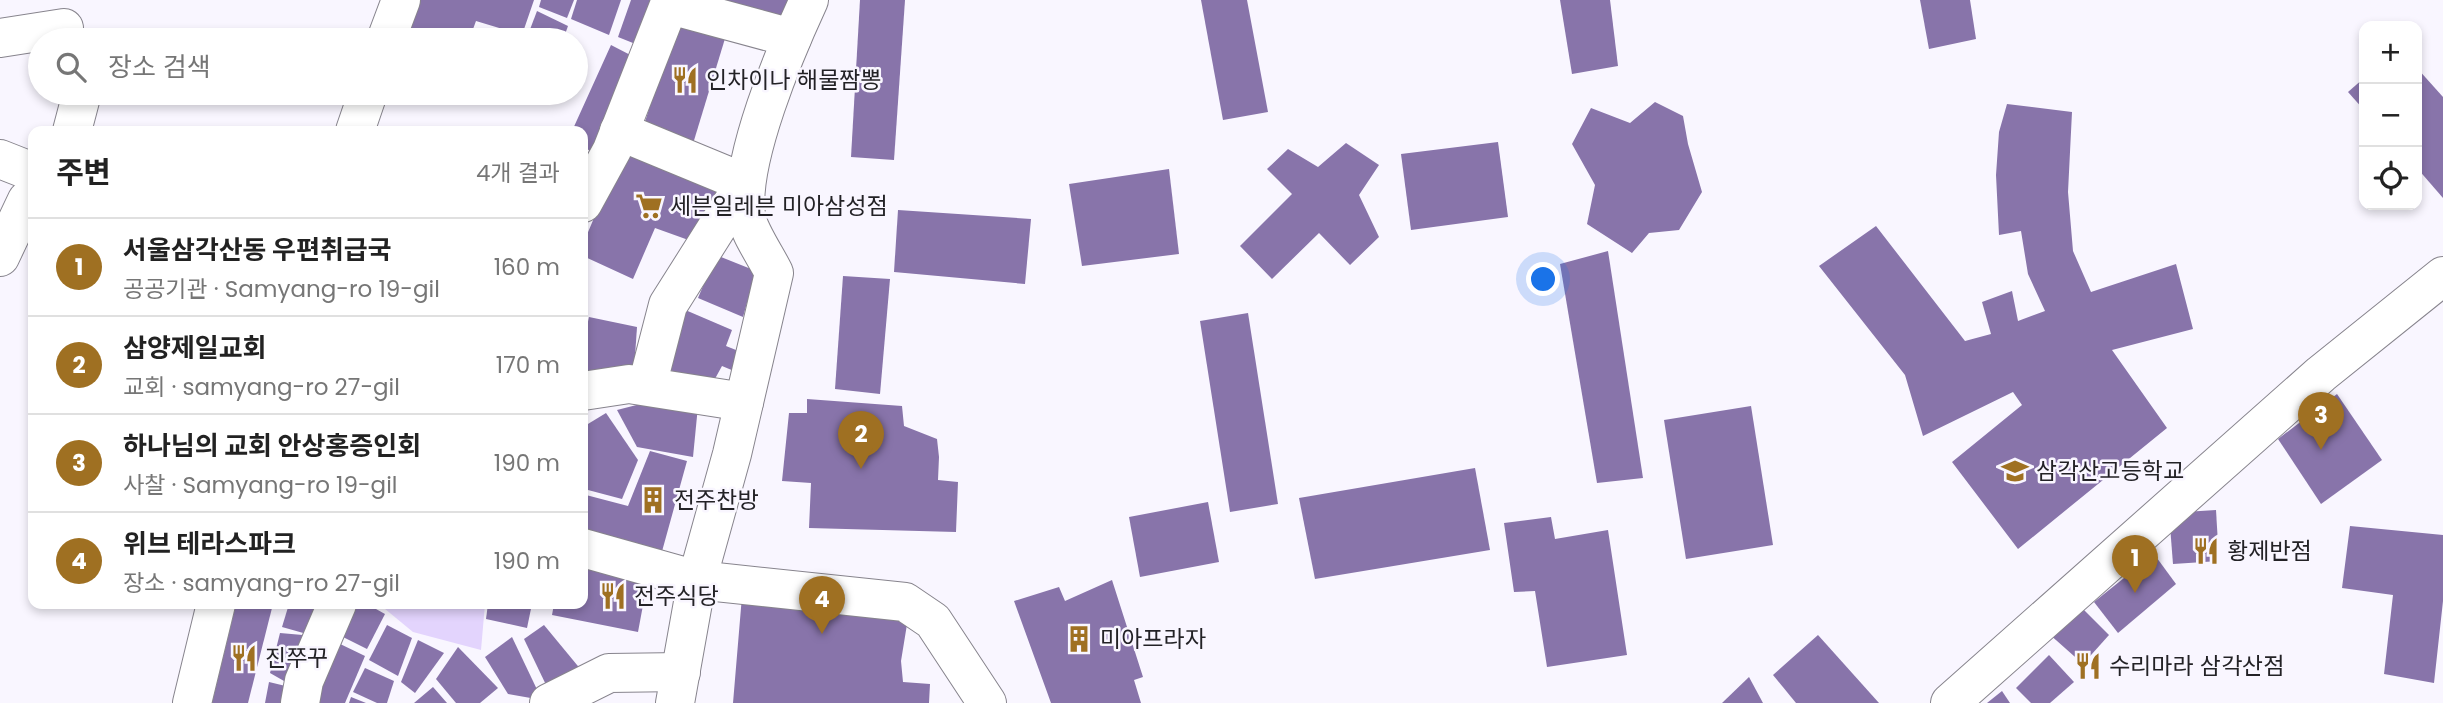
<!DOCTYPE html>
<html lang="ko">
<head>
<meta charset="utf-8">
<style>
  :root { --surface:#fff; --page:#f6f6f6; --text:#222; --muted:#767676; --line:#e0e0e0; --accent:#9f7022 }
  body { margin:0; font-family:Poppins,"Noto Sans KR",sans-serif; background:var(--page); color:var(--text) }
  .controls { position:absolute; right:21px; top:21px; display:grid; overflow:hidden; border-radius:14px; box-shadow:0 4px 10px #0003 }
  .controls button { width:63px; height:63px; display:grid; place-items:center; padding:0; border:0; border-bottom:2px solid var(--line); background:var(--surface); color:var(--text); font:35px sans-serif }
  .you { position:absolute; left:1544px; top:280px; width:24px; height:24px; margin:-18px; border:5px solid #fff; border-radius:50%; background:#1a73e8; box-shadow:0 0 0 10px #1a73e833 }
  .badge { display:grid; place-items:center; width:46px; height:46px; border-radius:50%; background:var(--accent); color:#fff; font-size:23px; font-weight:700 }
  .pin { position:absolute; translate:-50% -58px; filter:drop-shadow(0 2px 4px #0008) }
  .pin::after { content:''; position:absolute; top:37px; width:24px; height:21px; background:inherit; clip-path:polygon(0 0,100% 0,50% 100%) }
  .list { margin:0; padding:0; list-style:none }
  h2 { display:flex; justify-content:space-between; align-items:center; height:91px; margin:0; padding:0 28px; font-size:30px }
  h2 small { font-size:23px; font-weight:400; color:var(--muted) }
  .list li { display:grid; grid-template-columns:46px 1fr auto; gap:21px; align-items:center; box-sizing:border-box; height:98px; padding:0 28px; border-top:2px solid var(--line) }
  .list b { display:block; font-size:26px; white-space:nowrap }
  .list p { margin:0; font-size:23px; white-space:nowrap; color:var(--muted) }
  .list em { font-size:23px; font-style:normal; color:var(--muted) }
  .icon { flex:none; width:38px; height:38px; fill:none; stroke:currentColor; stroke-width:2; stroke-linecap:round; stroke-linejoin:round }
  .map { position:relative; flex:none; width:2443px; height:703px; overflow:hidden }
  .search { position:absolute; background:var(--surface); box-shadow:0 4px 10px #0003; left:28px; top:28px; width:560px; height:77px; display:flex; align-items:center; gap:18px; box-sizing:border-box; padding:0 24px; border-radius:38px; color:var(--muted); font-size:26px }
  .panel { position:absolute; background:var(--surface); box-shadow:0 4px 10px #0003; left:28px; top:126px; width:560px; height:483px; border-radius:14px }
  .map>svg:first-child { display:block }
  .green { fill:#e3d4fd }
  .building { fill:#8874aa }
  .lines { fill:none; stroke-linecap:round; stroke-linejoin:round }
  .minor-casing { stroke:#87848d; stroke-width:40 }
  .major-casing { stroke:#87848d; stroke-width:40 }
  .minor { stroke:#fff; stroke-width:38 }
  .major { stroke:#fff; stroke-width:38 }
  .labels { text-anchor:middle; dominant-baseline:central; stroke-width:5; stroke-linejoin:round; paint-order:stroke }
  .poi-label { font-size:23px; fill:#232226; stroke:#f9f6ff; text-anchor:start }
</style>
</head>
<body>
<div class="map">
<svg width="2443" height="703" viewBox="0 0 2443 703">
  <rect width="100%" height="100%" fill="#f9f6ff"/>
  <path class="green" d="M379 604H485L481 650 413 632Z"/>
  <g class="building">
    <path d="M420 0H534L522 35 476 21 469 40H407Z"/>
    <path d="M541 0H574L567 18 539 7Z"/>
    <path d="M577 0H621L609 35 571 19Z"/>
    <path d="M631 0H665L648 49 618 37Z"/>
    <path d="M722 0H788L784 23Z"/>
    <path d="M860 0H905L894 160 851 157Z"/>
    <path d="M1201 0H1247L1268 112 1223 120Z"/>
    <path d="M1560 0H1610L1618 66 1572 74Z"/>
    <path d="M1920 0H1970L1976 39 1929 49Z"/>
    <path d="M537 11 568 26 563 40H526Z"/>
    <path d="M677 21 727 32 692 147 643 128Z"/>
    <path d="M611 45 642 61 600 156 583 147V131H572Z"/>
    <path d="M2417 68 2443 97V198L2417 168Z"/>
    <path d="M2364 78V110L2348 92Z"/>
    <path d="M1655 102 1683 116 1688 144 1702 192 1679 230 1649 233 1632 253 1587 224 1595 185 1572 144 1591 108 1630 123Z"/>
    <path d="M2007 104 2072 112 2068 192 2073 251 2091 292 2176 264 2193 329 2112 350 2167 428 2018 549 1952 462 2022 405 2013 392 1923 436 1905 375 1819 266 1876 226 1965 341 1991 334 1982 302 2012 291 2018 321 2045 311 2028 274 2021 231 1999 235 1996 175 1999 132Z"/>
    <path d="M1498 142 1508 217 1411 230 1401 154Z"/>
    <path d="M1346 143 1379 165 1359 195 1379 237 1350 265 1319 233 1272 279 1240 246 1292 194 1267 169 1288 149 1318 167Z"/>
    <path d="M624 147 723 185 694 242 655 228 633 279 583 256V244Z"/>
    <path d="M1169 169 1179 254 1082 266 1069 184Z"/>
    <path d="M898 210 1031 219 1025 284 894 272Z"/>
    <path d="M1608 251 1643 478 1597 483 1560 264Z"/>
    <path d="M716 255 756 271 743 317 698 298Z"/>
    <path d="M843 276 890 279 880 394 835 389Z"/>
    <path d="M683 309 732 330 726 346 741 352 734 371 722 366 711 386 670 370Z"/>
    <path d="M1248 313 1278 504 1230 512 1200 321Z"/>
    <path d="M589 317 637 327 634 371 583 372V344Z"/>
    <path d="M2337 394 2382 460 2321 504 2278 439Z"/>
    <path d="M660 399 698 406 693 457 637 447 617 410Z"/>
    <path d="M807 399 902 406 904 426 937 439 939 457 938 480 958 482 956 532 809 528 811 483 782 481 789 413H807Z"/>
    <path d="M1751 406 1773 545 1686 559 1664 420Z"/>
    <path d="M606 413 638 460 622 499 588 490 583 478V427Z"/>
    <path d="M650 451 687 461 661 555 583 533 586 495 628 506Z"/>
    <path d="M1475 468 1490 550 1315 579 1299 498Z"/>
    <path d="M1208 502 1219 562 1140 577 1129 517Z"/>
    <path d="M2216 510 2219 561 2173 564 2169 513Z"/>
    <path d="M1551 517 1555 539 1608 530 1627 655 1547 667 1535 591 1514 592 1504 523Z"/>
    <path d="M2350 526 2443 535V601L2434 683 2384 674 2393 595 2342 588Z"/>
    <path d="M2154 554 2176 584 2118 633 2094 602Z"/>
    <path d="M583 555 649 573 638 632 552 615 554 604H583Z"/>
    <path d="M1112 580 1143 677 1134 680 1141 703H1051L1014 601 1059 587 1065 601Z"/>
    <path d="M742 596 910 606 901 661 903 682 930 684 929 703H733Z"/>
    <path d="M2076 602 2109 635 2083 664 2048 633Z"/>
    <path d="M236 604H273L248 703H212Z"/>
    <path d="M289 604H326L314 636 282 627Z"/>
    <path d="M349 604H367L385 614 367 649 335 633Z"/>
    <path d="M488 604H532L527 628 486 619Z"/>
    <path d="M387 625 412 638 398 676 369 660Z"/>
    <path d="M544 625 582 671 548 689 524 639Z"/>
    <path d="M280 633 314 636 295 703H265L269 682 298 689 270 673Z"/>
    <path d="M1818 635 1879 703H1796L1773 675Z"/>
    <path d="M512 637 542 700 508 694 485 657Z"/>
    <path d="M418 640 444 653 415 693 401 682Z"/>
    <path d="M334 641 365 656 345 703H313Z"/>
    <path d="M458 647 498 688 480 703H456L436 679Z"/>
    <path d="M2049 655 2074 682 2050 703H2031L2016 688Z"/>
    <path d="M365 668 394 681 387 703H377L353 692Z"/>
    <path d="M1749 677 1763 703H1722Z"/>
    <path d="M433 687 447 703H414Z"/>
    <path d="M2002 691 2010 703H1987Z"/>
    <path d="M351 697 366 703H349Z"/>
  </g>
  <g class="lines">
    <defs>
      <g id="minor">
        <path d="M670 5 792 38"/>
        <path d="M0 38 64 28"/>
        <path d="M72 131 82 93"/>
        <path d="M619 131 745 183 668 305 647 386"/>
        <path d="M0 159 33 172"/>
        <path d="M583 203 612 150 671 0"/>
        <path d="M0 257 27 200 33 195"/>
        <path d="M583 391 629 384 744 402"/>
        <path d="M583 548 697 580 905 602 933 621 987 703"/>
        <path d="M300 703 304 681 337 604"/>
        <path d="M549 703 609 673 681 672"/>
        <path d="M675 703 697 580 732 454 774 273C767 258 748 231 746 215 739 160 785 52 809 0"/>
        <path d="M1950 703 2321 374 2443 276"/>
      </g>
      <g id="major">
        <path d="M386 40 401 0"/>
        <path d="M355 131 368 93"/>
        <path d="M192 703 216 604"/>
      </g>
    </defs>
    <use href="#minor" class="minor-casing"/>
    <use href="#major" class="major-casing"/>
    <use href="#minor" class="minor"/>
    <use href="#major" class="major"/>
  </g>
  <defs>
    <symbol id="restaurant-bare" viewBox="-9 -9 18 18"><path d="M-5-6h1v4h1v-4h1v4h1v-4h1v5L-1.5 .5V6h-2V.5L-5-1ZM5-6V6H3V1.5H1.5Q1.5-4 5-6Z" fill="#9f7022" stroke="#f9f6ff" stroke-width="2.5" paint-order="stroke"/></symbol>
    <symbol id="supermarket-bare" viewBox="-9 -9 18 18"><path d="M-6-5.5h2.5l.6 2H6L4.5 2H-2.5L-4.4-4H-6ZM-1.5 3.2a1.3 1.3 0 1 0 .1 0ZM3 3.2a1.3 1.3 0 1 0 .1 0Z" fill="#9f7022" stroke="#f9f6ff" stroke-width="2.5" paint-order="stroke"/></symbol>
    <symbol id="school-bare" viewBox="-9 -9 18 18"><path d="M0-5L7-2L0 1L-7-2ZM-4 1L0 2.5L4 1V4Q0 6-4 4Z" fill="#9f7022" stroke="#f9f6ff" stroke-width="2.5" paint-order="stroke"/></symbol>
    <symbol id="building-bare" viewBox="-9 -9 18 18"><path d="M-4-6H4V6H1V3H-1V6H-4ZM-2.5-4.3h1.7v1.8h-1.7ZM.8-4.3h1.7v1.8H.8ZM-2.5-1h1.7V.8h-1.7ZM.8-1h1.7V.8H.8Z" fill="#9f7022" stroke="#f9f6ff" stroke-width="2.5" paint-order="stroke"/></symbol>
  </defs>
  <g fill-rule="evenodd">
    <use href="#restaurant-bare" x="666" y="61" width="38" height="38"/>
    <use href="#supermarket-bare" x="630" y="187" width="38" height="38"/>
    <use href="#school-bare" x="1996" y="452" width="38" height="38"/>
    <use href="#building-bare" x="634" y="481" width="38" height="38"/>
    <use href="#restaurant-bare" x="2187" y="532" width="38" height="38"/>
    <use href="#restaurant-bare" x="594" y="577" width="38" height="38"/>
    <use href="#building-bare" x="1060" y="620" width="38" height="38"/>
    <use href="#restaurant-bare" x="225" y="639" width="38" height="38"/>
    <use href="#restaurant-bare" x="2069" y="647" width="38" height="38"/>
  </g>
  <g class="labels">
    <g class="poi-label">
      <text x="706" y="80">인차이나 해물짬뽕</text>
      <text x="670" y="206">세븐일레븐 미아삼성점</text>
      <text x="2036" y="471">삼각산고등학교</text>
      <text x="674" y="500">전주찬방</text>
      <text x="2227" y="551">황제반점</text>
      <text x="634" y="596">전주식당</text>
      <text x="1100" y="639">미아프라자</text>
      <text x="265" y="658">진쭈꾸</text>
      <text x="2109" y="666">수리마라 삼각산점</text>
    </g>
  </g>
</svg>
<div class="controls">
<button>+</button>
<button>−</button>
<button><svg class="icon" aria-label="locate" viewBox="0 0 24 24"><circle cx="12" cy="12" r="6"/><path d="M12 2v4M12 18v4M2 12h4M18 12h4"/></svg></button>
</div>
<div class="you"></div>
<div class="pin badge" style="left:2135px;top:593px">1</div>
<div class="pin badge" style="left:861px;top:469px">2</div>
<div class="pin badge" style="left:2321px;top:450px">3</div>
<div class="pin badge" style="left:822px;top:634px">4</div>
<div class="search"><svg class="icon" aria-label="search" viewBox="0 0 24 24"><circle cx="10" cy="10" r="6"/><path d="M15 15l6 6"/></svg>장소 검색</div>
<section class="panel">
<h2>주변<small>4개 결과</small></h2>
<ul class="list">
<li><span class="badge">1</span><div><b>서울삼각산동 우편취급국</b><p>공공기관 · Samyang-ro 19-gil</p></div><em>160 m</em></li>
<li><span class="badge">2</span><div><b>삼양제일교회</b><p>교회 · samyang-ro 27-gil</p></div><em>170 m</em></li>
<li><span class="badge">3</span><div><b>하나님의 교회 안상홍증인회</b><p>사찰 · Samyang-ro 19-gil</p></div><em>190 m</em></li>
<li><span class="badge">4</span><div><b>위브 테라스파크</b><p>장소 · samyang-ro 27-gil</p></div><em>190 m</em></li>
</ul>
</section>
</div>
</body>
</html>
